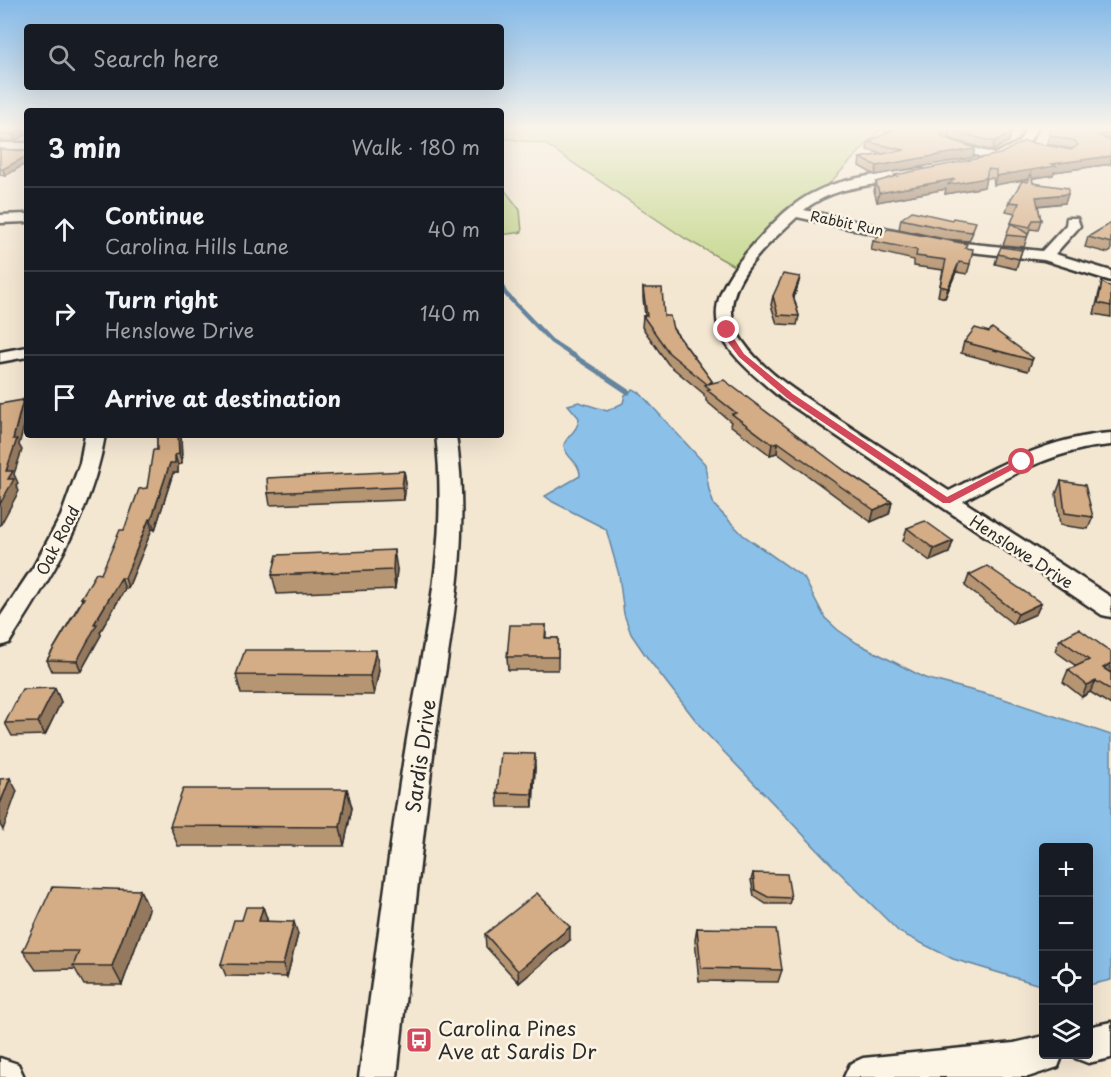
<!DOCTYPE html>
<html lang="en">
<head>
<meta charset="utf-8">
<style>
  :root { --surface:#171b24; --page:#242831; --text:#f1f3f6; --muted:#9ea1a6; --line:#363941 }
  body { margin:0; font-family:"Playpen Sans",sans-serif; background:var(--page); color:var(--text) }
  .controls { position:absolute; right:18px; bottom:18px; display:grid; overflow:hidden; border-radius:6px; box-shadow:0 6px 24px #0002 }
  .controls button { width:54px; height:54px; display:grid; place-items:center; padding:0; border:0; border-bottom:2px solid var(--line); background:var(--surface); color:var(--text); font:30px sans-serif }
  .stop { position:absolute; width:18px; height:18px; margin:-14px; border:4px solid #d1495b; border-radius:50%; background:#fff }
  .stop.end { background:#d1495b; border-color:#fff; box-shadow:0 2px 6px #0008 }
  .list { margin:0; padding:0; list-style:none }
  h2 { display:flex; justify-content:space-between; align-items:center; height:78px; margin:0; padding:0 24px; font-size:26px }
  h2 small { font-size:20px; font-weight:400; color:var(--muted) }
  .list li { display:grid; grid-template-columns:39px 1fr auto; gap:18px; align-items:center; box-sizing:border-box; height:84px; padding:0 24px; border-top:2px solid var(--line) }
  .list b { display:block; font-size:22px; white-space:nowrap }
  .list p { margin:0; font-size:20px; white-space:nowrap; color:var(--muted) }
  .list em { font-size:20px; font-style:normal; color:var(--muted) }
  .icon { flex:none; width:33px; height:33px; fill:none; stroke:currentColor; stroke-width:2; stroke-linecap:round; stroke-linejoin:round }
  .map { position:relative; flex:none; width:1111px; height:1077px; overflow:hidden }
  .search { position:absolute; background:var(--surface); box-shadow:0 6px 24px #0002; left:24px; top:24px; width:480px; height:66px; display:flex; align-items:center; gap:15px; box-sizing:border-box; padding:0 21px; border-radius:6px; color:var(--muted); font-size:22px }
  .panel { position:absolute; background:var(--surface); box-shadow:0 6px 24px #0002; left:24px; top:108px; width:480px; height:330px; border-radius:6px }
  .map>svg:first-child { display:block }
  .green { fill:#c4d78c; stroke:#78815c; stroke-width:1.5 }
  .water { fill:#8bc0e9; stroke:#65849d; stroke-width:1.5 }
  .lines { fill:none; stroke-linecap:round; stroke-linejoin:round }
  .stream-far1 { stroke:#65849d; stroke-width:4.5 }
  .stream { stroke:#65849d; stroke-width:5 }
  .minor-casing { stroke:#2b2b2b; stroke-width:5 }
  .minor { fill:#fcf5e5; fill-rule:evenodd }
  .wall { fill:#b69573; stroke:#2b2b2b; stroke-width:1.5 }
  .shaded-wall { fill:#94795e; stroke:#2b2b2b; stroke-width:1.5 }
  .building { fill:#d4ad86; stroke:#2b2b2b; stroke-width:1.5 }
  .route { fill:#d1495b }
  .labels { text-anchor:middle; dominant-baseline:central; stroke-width:5; stroke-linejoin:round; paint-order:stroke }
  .far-street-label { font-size:14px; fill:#2b2b2b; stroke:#fcf5e5 }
  .street-label { font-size:16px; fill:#2b2b2b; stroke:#fcf5e5 }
  .near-street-label { font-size:20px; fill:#2b2b2b; stroke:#fcf5e5 }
  .near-poi-label { font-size:20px; fill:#2b2b2b; stroke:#fcf5e5; text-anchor:start }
</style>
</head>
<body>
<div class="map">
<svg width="1111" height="1077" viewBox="0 0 1111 1077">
  <rect width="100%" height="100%" fill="#f4e7d2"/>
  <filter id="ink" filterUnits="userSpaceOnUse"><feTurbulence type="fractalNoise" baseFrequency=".0167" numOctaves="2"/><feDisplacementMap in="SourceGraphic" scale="12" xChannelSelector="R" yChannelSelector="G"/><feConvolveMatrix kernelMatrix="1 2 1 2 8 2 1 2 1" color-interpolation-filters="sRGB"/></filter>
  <g filter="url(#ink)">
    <g class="green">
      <path d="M501 127H883L824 189 802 198 784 210 734 266 686 239 545 144 501 138Z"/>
      <path d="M501 185 520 210 522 232 501 235Z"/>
    </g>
    <path class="water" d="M633 389 639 392 705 464 709 490 714 505 743 535 804 578 825 618 838 630 857 643 925 678 1001 698 1111 735V980L1089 985 1088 848H1044L1043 986 953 959 899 932 834 867 704 731 646 656 631 634 624 614 619 575 606 529 553 502 545 496 580 476C580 461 566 459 564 446 563 439 579 431 579 418L568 405 579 402 607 411 623 403 625 395Z"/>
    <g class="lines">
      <path class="stream-far1" d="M501 285 505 293 551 341 606 377"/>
      <path class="stream" d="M604 376 628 392"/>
      <defs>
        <g id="minor">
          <path d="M1027 127H1038L1027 146 993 161 941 143 947 140 994 154 1019 142Z"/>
          <rect x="0" y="143" width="27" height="6"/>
          <path d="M920 169 924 170V176C883 186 839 182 804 210L944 241 1042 251 1066 225 1067 218H1077L1080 226 1055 254 1111 271V281L1044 260 944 249 797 217C773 240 734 272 732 308 731 320 736 333 743 342 766 375 805 397 838 419 875 443 912 467 949 491 1001 464 1051 437 1111 433V445C1056 449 1011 475 963 501L1111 597V617L1102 615 782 399C716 344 689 317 754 244 772 224 792 202 817 191 848 176 886 174 920 169Z"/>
          <path d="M27 214V222L0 223V215Z"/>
          <path d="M27 347V357L0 362V352Z"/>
          <path d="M85 435H105C92 513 51 577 9 643L0 646V617L34 566 61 516 80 463Z"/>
          <path d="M436 435H456C472 545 449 639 434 747 420 857 409 967 397 1077H359C375 966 388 855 406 745 424 638 449 544 436 435Z"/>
          <path d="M1111 1022V1058L1088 1063 1075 1058 1074 1054H1088V1027Z"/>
          <path d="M1044 1036V1054H1063L1058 1067 1028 1077H844L850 1064 863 1058 1014 1043Z"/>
          <path d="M0 1058 18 1064 24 1077H0Z"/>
        </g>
      </defs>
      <use href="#minor" class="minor-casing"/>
      <use href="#minor" class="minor"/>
    </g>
    <g class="wall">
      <path d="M0 127H27L15 141H0Z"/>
      <path d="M882 127H1012L1009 141 992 151 948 138H947L973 157 875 175 859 166 860 158 883 154 867 150 868 142 889 132 882 130Z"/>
      <path d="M1052 127 1111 141V164L1054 172 1053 175 1032 178 1033 183 1068 194 1065 203 1038 206 1041 220 1038 230 1030 229 1024 247 1003 245 1015 213 1006 211 1009 202 1028 182 1029 179 994 185 993 178H986L984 187 945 194 946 189 877 202 874 191 876 182 894 177 895 175 1071 150 1072 149 1047 144Z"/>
      <path d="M0 149 5 176 0 175Z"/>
      <path d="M901 219 973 232 969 241 944 239 899 229Z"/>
      <path d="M1111 223V251L1108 253 1085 247 1088 237Z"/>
      <path d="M873 241 966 248 970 264 967 274 956 272 945 298 938 296 943 270 914 266V260L871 250Z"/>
      <path d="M1022 250 1016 269 995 264 998 254Z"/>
      <path d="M800 277 798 285 794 298 799 316 797 325 777 324 771 305 773 296Z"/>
      <path d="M1102 282 1111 288V317L1094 314 1099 293Z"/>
      <path d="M643 288 712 381V383L892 502 889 514 871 522 777 453 770 455 730 425 731 422 706 401V398L704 396V394L668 364 642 327 643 316H645L643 298Z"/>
      <path d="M964 342 1033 358 1028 371 961 353Z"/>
      <path d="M157 435H181L182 464 178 465V473H173L155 530 152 529 128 588 125 589 100 632 101 635 81 671H52L47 660 82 600 81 598 101 574 147 488 157 450Z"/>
      <path d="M404 471 406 483 404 500 270 505 268 493Z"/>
      <path d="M1061 481 1093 517 1088 529 1060 525 1056 494Z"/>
      <path d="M907 528 953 541 949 553 930 561 903 541Z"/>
      <path d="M397 569 395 589 277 594 272 575Z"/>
      <path d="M969 575 1041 603 1036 614 1013 624 965 586Z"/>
      <path d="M546 625V638H558V670H508L507 657Z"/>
      <path d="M1060 639 1111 673V705L1090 692 1082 697 1063 682 1068 670 1076 666 1055 651Z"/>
      <path d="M379 670 374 695 241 694 236 675Z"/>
      <path d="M55 688 61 702 45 735 12 736 5 723Z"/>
      <path d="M535 767 533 807H498L497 793Z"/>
      <path d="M347 789 352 808 344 846H178L170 826Z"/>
      <path d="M753 873 791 898 789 904H766L754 896 751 880Z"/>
      <path d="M140 890 149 909 122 985H84L75 969 36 970 23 951Z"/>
      <path d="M263 907 267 919V921L298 934 287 977 226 976 221 964 242 920Z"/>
      <path d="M697 928 782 970 778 982 699 981 695 940Z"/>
      <path d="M485 934 570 940 519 983 486 947Z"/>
    </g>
    <g class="shaded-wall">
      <path d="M25 127H27V134L15 141 13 134Z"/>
      <path d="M950 130 948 138 939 142 941 134Z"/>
      <path d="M1011 133 1009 141 992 151 994 142Z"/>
      <path d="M1111 133 1108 141 1097 135Z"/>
      <path d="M975 148 973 157 970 158 875 175 877 166Z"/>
      <path d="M27 156V163L5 176 3 169Z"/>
      <path d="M1111 156V164L1054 172 1053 175 994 185 996 176 1052 164Z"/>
      <path d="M986 178 984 187 945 194 946 189 877 202 879 193 955 179Z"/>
      <path d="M1068 194 1065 203 1033 206 1036 197Z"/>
      <path d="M959 262 956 272 945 298 948 288Z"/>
      <path d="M800 277 798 285 791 304 793 296Z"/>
      <path d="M23 400 27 410V415L19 445 22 450 14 474 18 483 16 485 19 491 0 526V504L13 439Z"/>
      <path d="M178 435H181L182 464 179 454Z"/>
      <path d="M778 442 777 453 770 455 772 444Z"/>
      <path d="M175 455 178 465V473H173L155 530 151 520 170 463Z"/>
      <path d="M404 471 406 483 404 500 402 487Z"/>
      <path d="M892 502 889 514 871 522 874 510Z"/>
      <path d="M149 519 152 529 128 588 125 578Z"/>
      <path d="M953 541 949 553 930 561 934 549Z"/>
      <path d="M394 550 397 569 395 589 393 570Z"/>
      <path d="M121 578 125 589 100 632 101 635 81 671 77 661 94 624Z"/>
      <path d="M1041 603 1036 614 1013 624 1018 614Z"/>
      <path d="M376 650 379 670 374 695 370 676Z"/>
      <path d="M1111 663V672L1097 679 1103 668Z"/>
      <path d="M1096 681 1090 692 1082 697 1087 685Z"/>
      <path d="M55 688 61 702 45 735 38 722Z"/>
      <path d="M535 754V767L533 807 532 794Z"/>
      <path d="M10 778 17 791 3 830 0 825V804Z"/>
      <path d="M347 789 352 808 344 846 340 827Z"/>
      <path d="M140 890 149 909 122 985 112 966Z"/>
      <path d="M263 907 267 919 264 933 259 921Z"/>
      <path d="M294 922 298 934 287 977 283 965Z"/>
      <path d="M570 927V940L519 983 518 971Z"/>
    </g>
    <g class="building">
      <path d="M0 127H25L13 134H0Z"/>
      <path d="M899 127H1012L1011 133 994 142 950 130 941 134 942 137 975 148 973 149 877 166 860 158 905 150 868 142Z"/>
      <path d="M1052 127H1105L1111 133 1097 135 1111 141V156L1052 164 1056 166 996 176V170L988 169 986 178 947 185 955 179 879 193 876 182 897 176 895 175 1000 154 1024 141 1071 150 1078 145 1075 141 1049 135Z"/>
      <path d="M0 149 27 151V156L3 169H0Z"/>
      <path d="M1031 173 1033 183 1068 188V194L1036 197 1041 220H1033L1030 227 1011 223 1019 203 1009 202 1022 181 1028 182Z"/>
      <path d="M912 211 952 220 953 218 976 222 972 232 947 229 901 219Z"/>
      <path d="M1011 223 1028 234 1027 237 1006 235Z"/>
      <path d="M1111 223V243L1088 237Z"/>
      <path d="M888 229 967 244 965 248 973 249 970 264 959 262 948 288 940 286 946 260 916 256 917 250 873 241Z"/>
      <path d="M1001 247 1022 250 1019 259 998 254Z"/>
      <path d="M783 274 800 277 793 296 799 316 778 315 773 296Z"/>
      <path d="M1102 282 1111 288V306L1098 303Z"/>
      <path d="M643 288H662L664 316H670L673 329 712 381 708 384 724 380 849 474 892 502 874 510 778 442 772 444 732 414 736 413 707 390 710 389 705 385 707 384 669 353 643 316H647Z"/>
      <path d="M975 328 989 332 992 328 1033 358 1032 360 964 342Z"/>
      <path d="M23 400 13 439H17L6 471H13L8 479H14L0 504V404Z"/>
      <path d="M157 435H178L179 454 175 455V463H170L151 520 149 519 125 578H121L94 624H97L77 661 47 660 84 598H81L96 573 101 574 120 530H124L139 489 147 488 153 450H157Z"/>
      <path d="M404 471 402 487 268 493 267 478Z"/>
      <path d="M1061 481 1085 485 1093 517 1065 513Z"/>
      <path d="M925 521 953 541 934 549 907 528Z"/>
      <path d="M394 550 393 570 272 575 277 555Z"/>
      <path d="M987 566 1041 603 1018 614 969 575Z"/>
      <path d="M510 625H546L545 638H558V657H507Z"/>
      <path d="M1079 629 1111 652V663L1103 668 1111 673V690L1096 681 1087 685 1068 670 1089 660 1060 639Z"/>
      <path d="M245 650H376L370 676 236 675Z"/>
      <path d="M55 688 38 722 5 723 22 689Z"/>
      <path d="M501 753 535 754 532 794 497 793Z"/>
      <path d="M10 778 0 804V779Z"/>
      <path d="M183 789H347L340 827 170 826Z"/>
      <path d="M753 873 787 874 791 898 768 897 755 890Z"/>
      <path d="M52 887 140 890 112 966H73L79 951H23Z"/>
      <path d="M537 893 570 927 518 971 485 934Z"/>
      <path d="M246 907H263L259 921 294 922 283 965 221 964 234 920H242Z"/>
      <path d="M697 928 776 929 782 970 701 968Z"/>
    </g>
  </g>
  <linearGradient id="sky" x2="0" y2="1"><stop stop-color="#83b9e8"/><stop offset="0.46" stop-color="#faf4eb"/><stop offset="1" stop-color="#faf4eb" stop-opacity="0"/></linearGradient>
  <rect width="1111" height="278" fill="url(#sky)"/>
  <path class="route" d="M727 328 744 354 793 394 947 497 1019 460 1027 462 950 503H943L787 398 739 357 727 341 723 330Z"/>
  <defs>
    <symbol id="bus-square" viewBox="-11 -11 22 22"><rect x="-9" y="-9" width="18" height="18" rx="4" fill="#d1495b" stroke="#fcf5e5"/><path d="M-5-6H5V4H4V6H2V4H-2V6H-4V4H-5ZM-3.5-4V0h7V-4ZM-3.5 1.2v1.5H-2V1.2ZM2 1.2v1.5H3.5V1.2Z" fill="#fff"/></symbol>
  </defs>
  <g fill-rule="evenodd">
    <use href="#bus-square" x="404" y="1025" width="30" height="30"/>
  </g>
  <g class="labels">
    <g class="far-street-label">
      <text transform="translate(847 223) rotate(12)">Rabbit Run</text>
    </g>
    <g class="street-label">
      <text transform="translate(57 540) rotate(-63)">Oak Road</text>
      <text transform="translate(1022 551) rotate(33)">Henslowe Drive</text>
    </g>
    <g class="near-street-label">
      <text transform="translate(420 756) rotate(-82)">Sardis Drive</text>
    </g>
    <g class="near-poi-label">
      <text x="438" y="1028">Carolina Pines<tspan x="438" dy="23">Ave at Sardis Dr</tspan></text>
    </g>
  </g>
</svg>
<div class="controls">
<button>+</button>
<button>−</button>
<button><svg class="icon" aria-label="locate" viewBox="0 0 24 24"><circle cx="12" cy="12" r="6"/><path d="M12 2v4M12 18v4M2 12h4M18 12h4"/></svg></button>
<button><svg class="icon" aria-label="layers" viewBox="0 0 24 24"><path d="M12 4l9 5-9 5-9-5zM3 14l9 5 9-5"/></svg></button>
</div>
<div class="stop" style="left:1022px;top:462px"></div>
<div class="stop end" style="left:727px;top:330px"></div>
<div class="search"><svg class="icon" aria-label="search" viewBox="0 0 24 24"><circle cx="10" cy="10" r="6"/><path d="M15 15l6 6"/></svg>Search here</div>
<section class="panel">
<h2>3 min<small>Walk · 180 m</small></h2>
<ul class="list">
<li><svg class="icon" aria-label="ahead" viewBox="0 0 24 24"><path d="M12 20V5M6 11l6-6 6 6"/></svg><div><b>Continue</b><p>Carolina Hills Lane</p></div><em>40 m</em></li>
<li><svg class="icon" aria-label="right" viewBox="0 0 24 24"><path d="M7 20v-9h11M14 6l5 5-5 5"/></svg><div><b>Turn right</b><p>Henslowe Drive</p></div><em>140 m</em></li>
<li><svg class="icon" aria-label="arrive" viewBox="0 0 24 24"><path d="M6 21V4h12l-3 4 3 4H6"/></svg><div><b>Arrive at destination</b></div></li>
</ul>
</section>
</div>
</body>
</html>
